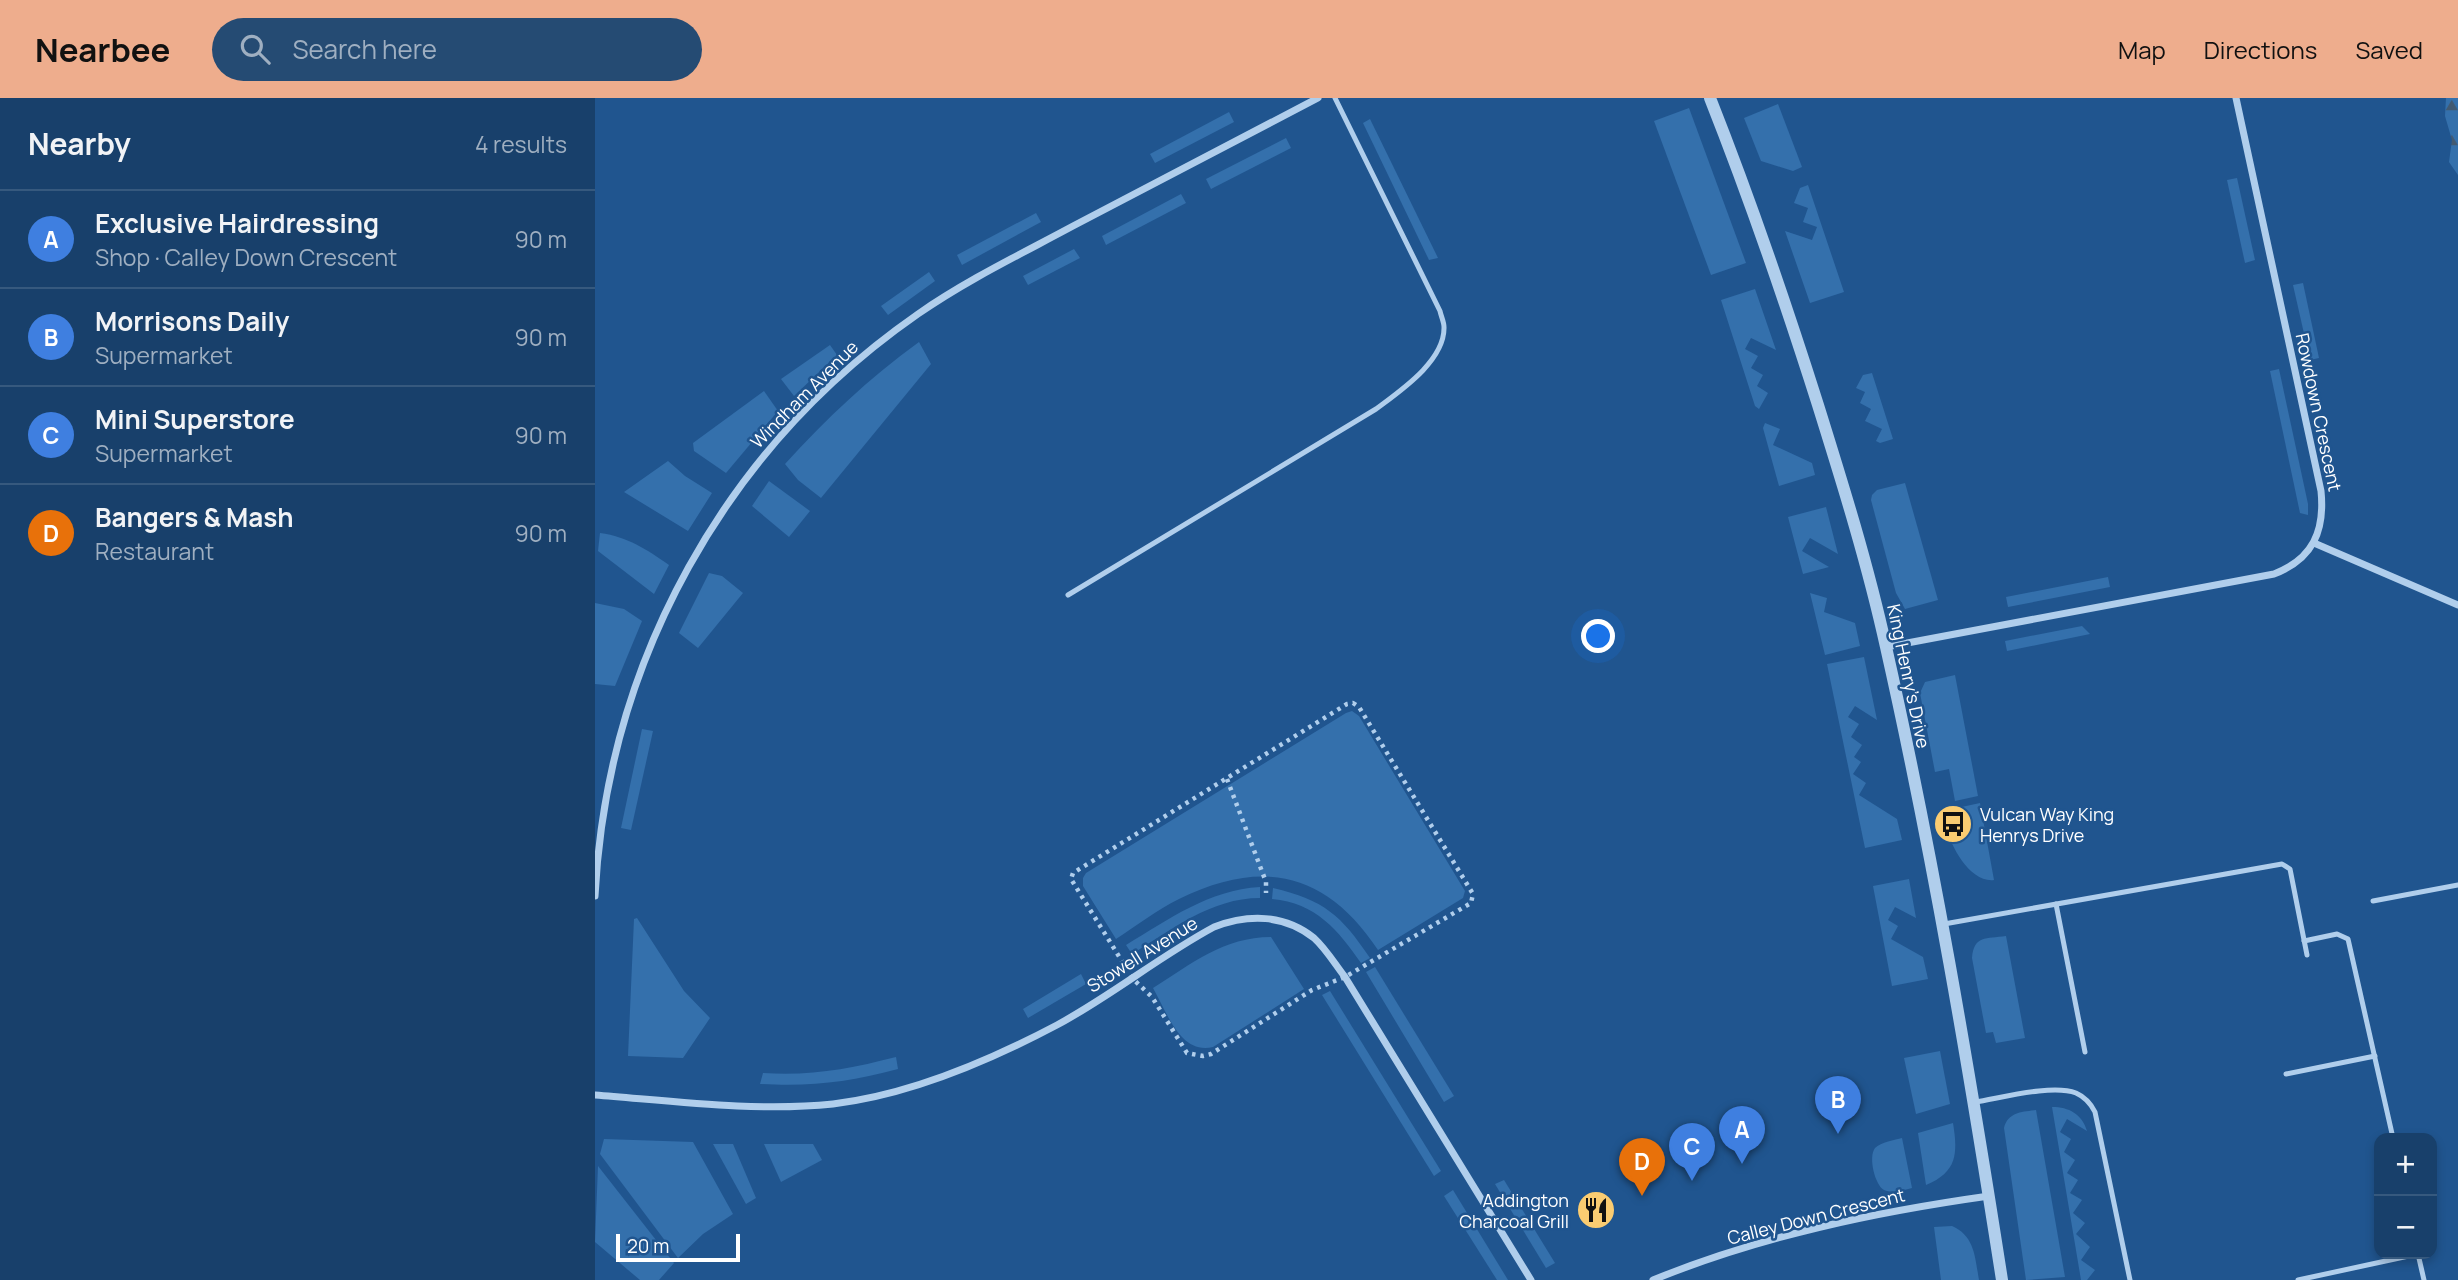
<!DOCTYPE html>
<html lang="en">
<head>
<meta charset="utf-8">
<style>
  :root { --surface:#18406b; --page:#254b73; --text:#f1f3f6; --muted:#9fafc1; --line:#36597e; --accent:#eead8d }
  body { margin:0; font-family:Manrope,sans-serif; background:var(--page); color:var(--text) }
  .controls { position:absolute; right:21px; bottom:21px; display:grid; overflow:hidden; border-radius:14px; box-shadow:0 4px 10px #0003 }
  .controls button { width:63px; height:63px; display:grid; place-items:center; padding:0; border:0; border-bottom:2px solid var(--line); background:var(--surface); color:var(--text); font:35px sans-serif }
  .scale { position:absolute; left:21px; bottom:18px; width:124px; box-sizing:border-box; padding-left:7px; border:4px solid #fff; border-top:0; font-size:19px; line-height:24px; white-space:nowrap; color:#fff; -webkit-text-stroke:5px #20558f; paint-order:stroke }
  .you { position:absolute; left:1004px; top:539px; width:24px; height:24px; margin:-18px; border:5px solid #fff; border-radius:50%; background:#1a73e8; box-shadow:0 0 0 10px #1a73e833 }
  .badge { display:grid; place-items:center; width:46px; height:46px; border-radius:50%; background:var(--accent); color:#fff; font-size:23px; font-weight:700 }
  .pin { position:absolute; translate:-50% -58px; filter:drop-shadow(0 2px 4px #0008) }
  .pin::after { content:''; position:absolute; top:37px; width:24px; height:21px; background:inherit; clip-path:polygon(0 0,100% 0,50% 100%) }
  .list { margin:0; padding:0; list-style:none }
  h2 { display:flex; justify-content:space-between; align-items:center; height:91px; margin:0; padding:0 28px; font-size:30px }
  h2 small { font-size:23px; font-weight:400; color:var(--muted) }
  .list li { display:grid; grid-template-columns:46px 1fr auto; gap:21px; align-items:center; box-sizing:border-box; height:98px; padding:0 28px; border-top:2px solid var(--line) }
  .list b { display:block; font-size:26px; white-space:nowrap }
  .list p { margin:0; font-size:23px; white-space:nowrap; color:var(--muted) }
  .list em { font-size:23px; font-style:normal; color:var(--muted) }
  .icon { flex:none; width:38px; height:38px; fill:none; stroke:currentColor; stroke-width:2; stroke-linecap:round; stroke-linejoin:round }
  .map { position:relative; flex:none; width:1863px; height:1182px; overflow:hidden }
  header { display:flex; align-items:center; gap:42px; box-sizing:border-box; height:98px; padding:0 35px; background:var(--accent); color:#111 }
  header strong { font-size:33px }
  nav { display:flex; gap:38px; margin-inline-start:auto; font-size:24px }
  .search { width:490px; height:63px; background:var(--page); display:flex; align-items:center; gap:18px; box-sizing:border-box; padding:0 24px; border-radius:38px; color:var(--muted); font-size:26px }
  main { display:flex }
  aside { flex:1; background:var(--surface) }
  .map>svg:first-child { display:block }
  .grass { fill:#3470ac }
  .forest { fill:url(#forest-firs) }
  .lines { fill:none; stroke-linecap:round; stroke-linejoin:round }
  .path { stroke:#b0ceec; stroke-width:4.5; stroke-dasharray:3.5 5; stroke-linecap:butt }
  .service { stroke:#b0ceec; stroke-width:5 }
  .minor { stroke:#b0ceec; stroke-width:7 }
  .tertiary { stroke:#b0ceec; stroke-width:12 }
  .labels { text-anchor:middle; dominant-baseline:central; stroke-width:5; stroke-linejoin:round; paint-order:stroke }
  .street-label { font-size:18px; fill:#fff; stroke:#20558f }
  .poi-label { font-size:18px; fill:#fff; stroke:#20558f; text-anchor:start }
</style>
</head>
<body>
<header>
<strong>Nearbee</strong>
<div class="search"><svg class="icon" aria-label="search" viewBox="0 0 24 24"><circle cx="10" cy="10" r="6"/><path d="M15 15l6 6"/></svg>Search here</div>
<nav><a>Map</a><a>Directions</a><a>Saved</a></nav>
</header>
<main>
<aside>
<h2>Nearby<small>4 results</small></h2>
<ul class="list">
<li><span class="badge" style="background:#3f7fe0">A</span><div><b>Exclusive Hairdressing</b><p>Shop · Calley Down Crescent</p></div><em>90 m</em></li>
<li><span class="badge" style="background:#3f7fe0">B</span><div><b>Morrisons Daily</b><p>Supermarket</p></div><em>90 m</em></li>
<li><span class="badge" style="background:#3f7fe0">C</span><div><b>Mini Superstore</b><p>Supermarket</p></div><em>90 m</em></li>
<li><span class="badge" style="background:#e8710a">D</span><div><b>Bangers &amp; Mash</b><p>Restaurant</p></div><em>90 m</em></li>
</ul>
</aside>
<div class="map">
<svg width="1863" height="1182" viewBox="0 0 1863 1182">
  <defs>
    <pattern id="forest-firs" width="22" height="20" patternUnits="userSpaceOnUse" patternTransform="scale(1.75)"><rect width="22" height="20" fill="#3470ac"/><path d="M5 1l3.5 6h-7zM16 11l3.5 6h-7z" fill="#425a72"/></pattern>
  </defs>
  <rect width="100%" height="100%" fill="#20558f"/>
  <g class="grass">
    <path d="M1183 6 1207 69 1198 73 1166 63 1149 20Z"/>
    <path d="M1094 10 1151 165 1116 177 1059 23Z"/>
    <path d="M634 14 639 24 560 65 555 56Z"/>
    <path d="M775 21 843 160 834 162 768 25Z"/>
    <path d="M691 40 696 50 616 91 611 81Z"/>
    <path d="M1642 80 1660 162 1650 165 1632 82Z"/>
    <path d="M1213 87 1249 194 1215 205 1190 133 1217 142 1222 129 1208 124 1213 110 1199 105 1205 90Z"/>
    <path d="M586 96 591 105 511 147 507 138Z"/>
    <path d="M441 115 446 124 367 167 362 157Z"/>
    <path d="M479 151 485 160 433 187 428 178Z"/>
    <path d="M334 174 340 183 293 217 286 208Z"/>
    <path d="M1708 185 1724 260 1715 262 1698 187Z"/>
    <path d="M1160 191 1181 252 1156 240 1150 251 1163 258 1156 270 1168 277 1162 288 1173 295 1164 311 1160 308 1126 202Z"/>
    <path d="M324 244 336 266 226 400 203 382 190 366C231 321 274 280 324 244Z"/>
    <path d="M235 247 242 257 199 298 186 281Z"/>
    <path d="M1684 271 1713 406V417L1705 415 1675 273Z"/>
    <path d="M1277 275 1298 341 1285 345 1281 343 1287 331 1270 323 1276 311 1265 305 1270 294 1261 290 1268 277Z"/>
    <path d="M169 293 183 313 131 375 99 353 98 345Z"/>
    <path d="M1170 325 1185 331 1178 347 1217 365 1220 377 1184 388 1168 330Z"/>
    <path d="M73 363 90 378 117 395 93 433 29 394Z"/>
    <path d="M174 383 215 413 194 439 157 408Z"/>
    <path d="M1310 385 1343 502 1310 511 1301 495 1276 402 1277 397 1282 392Z"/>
    <path d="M1231 409 1243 456 1215 440 1207 453 1234 469 1208 476 1193 419Z"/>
    <path d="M5 435C33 439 51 451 74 467L59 496 3 453Z"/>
    <path d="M114 475 127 478 148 495 103 550 84 535Z"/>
    <path d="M1513 479 1515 489 1413 509 1411 499Z"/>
    <path d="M1215 495 1232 500 1229 514 1260 525 1265 548 1230 557Z"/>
    <path d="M0 505 29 511 47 523 20 588 0 586Z"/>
    <path d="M1487 528 1495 536 1412 553 1410 543Z"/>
    <path d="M1269 559 1282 622 1260 608 1253 619 1264 626 1256 639 1267 647 1259 659 1266 664 1258 676 1271 685 1264 697 1302 721 1307 742 1270 750 1232 566Z"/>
    <path d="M1360 577 1383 698 1360 703 1354 671 1340 674 1325 595 1330 584Z"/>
    <path d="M757 613 764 618 870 793 868 800 783 852C731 774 668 760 584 801 562 812 541 828 521 841L488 788V780L491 775 751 615Z"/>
    <path d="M47 631 58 633 36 732 26 730Z"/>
    <path d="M1385 705 1399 782C1376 785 1355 749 1352 729L1365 726 1362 710Z"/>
    <path d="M1314 781 1321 820 1300 809 1293 822 1303 828 1296 841 1328 859 1333 881 1297 888 1278 788Z"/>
    <path d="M665 789V800C616 800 576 832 537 856L531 847C574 821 614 792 665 789Z"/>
    <path d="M678 790C729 802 746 817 775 860L766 865C743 832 721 805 677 801Z"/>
    <path d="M42 820 89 893 115 920 88 960 33 958 39 821Z"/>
    <path d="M1411 838 1430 940 1401 945 1398 934 1391 935 1377 860C1379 837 1391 841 1411 838Z"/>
    <path d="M676 839 709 891 618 949C585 957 572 914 558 890 596 866 629 839 676 839Z"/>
    <path d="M780 869 859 998 849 1004 771 874Z"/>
    <path d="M486 876 491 886 433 920 428 911Z"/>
    <path d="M735 893 846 1073 839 1078 727 897Z"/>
    <path d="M1345 953 1355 1006 1321 1016 1309 960Z"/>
    <path d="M301 959 303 971C253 984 217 989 165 986L168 975C217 978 254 971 301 959Z"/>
    <path d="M1457 1009C1474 1009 1487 1016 1492 1033L1472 1021 1465 1034 1476 1041 1469 1054 1480 1062 1472 1075 1483 1082 1475 1095 1487 1102 1478 1115 1490 1125 1481 1136 1495 1149 1486 1162 1500 1172 1492 1182H1486Z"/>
    <path d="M1441 1012 1470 1179 1431 1182 1409 1030C1413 1014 1427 1014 1441 1012Z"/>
    <path d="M1358 1025C1363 1056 1362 1074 1331 1087L1323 1035Z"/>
    <path d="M1307 1040 1317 1090C1308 1092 1298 1096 1289 1092 1280 1087 1273 1059 1280 1050 1286 1044 1300 1042 1307 1040Z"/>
    <path d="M9 1041 98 1044 138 1116 108 1136 83 1160 5 1056Z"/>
    <path d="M118 1046H138L161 1100 151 1106Z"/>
    <path d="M169 1046H218L227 1062 186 1084Z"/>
    <path d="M3 1068 79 1165 64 1182H45L0 1144Z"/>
    <path d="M909 1082 960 1165 951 1170 900 1086Z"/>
    <path d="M858 1092 913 1182H902L849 1098Z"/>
    <path d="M1357 1128C1380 1138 1380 1160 1384 1182H1346L1339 1129Z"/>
  </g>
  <path class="forest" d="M1851 0H1863V77L1854 64 1857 42 1850 18Z"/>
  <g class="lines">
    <g class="path">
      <path d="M758 605 764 609 878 796 876 805 750 879 717 892 616 956 608 958 592 955 557 899 538 881 476 781 478 775 752 606Z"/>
      <path d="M632 681 671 784V795"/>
    </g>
    <g class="service">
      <path d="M473 497 781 311C805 293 850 263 849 229 849 224 846 218 845 213L740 0"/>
      <path d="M1778 803 1863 787"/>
      <path d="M1461 806 1490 954"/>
      <path d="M1349 826 1687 766 1695 771 1712 857"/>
      <path d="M1709 843 1742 836 1753 841 1798 1040"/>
      <path d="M1691 976 1780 958"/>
      <path d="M1380 1004C1406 1000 1457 986 1481 995 1490 999 1496 1006 1500 1014L1535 1182"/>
      <path d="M1823 1156 1829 1182"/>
      <path d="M1703 1182 1823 1156"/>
    </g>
    <g class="minor">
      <path d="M1719 445 1863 507"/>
      <path d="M1291 549 1679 476C1718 461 1730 433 1726 393L1641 0"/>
      <path d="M0 798C12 563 130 350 323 216 372 182 426 156 478 128 559 85 641 43 723 0"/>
      <path d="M0 997C77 1003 161 1014 238 1006 314 997 394 963 462 927 516 898 565 858 619 829 653 816 689 816 719 840 731 851 740 866 750 879L936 1182"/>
      <path d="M1058 1182C1166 1138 1280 1114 1394 1098"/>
    </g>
    <path class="tertiary" d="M1115 0C1155 101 1190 203 1223 307 1248 387 1273 467 1291 549 1338 758 1374 970 1407 1182"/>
  </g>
  <defs>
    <symbol id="bus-disc" viewBox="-11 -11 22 22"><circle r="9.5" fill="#facc71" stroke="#20558f"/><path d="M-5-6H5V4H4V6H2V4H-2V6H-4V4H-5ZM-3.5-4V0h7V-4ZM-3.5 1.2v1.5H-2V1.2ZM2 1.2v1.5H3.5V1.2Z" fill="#111"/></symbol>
    <symbol id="restaurant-disc" viewBox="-11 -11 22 22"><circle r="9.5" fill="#facc71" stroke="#20558f"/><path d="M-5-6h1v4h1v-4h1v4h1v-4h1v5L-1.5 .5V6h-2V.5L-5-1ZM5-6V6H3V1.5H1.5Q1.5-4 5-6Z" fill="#111"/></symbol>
  </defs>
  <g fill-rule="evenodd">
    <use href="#bus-disc" x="1336" y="704" width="44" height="44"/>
    <use href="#restaurant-disc" x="979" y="1090" width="44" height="44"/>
  </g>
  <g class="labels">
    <g class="street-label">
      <text transform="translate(209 296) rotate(-45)">Windham Avenue</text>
      <text transform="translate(1724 314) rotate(78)">Rowdown Crescent</text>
      <text transform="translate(1314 578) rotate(78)">King Henry's Drive</text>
      <text transform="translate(547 856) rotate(-32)">Stowell Avenue</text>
      <text transform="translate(1221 1118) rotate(-14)">Calley Down Crescent</text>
    </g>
    <g class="poi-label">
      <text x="1385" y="716">Vulcan Way King<tspan x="1385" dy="21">Henrys Drive</tspan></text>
      <text x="974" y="1102" text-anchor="end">Addington<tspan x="974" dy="21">Charcoal Grill</tspan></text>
    </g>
  </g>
</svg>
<div class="controls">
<button>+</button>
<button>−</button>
</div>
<div class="scale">20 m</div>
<div class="you"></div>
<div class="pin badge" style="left:1147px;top:1066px;background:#3f7fe0">A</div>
<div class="pin badge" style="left:1243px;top:1036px;background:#3f7fe0">B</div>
<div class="pin badge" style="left:1097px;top:1083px;background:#3f7fe0">C</div>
<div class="pin badge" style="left:1047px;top:1098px;background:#e8710a">D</div>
</div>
</main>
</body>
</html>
